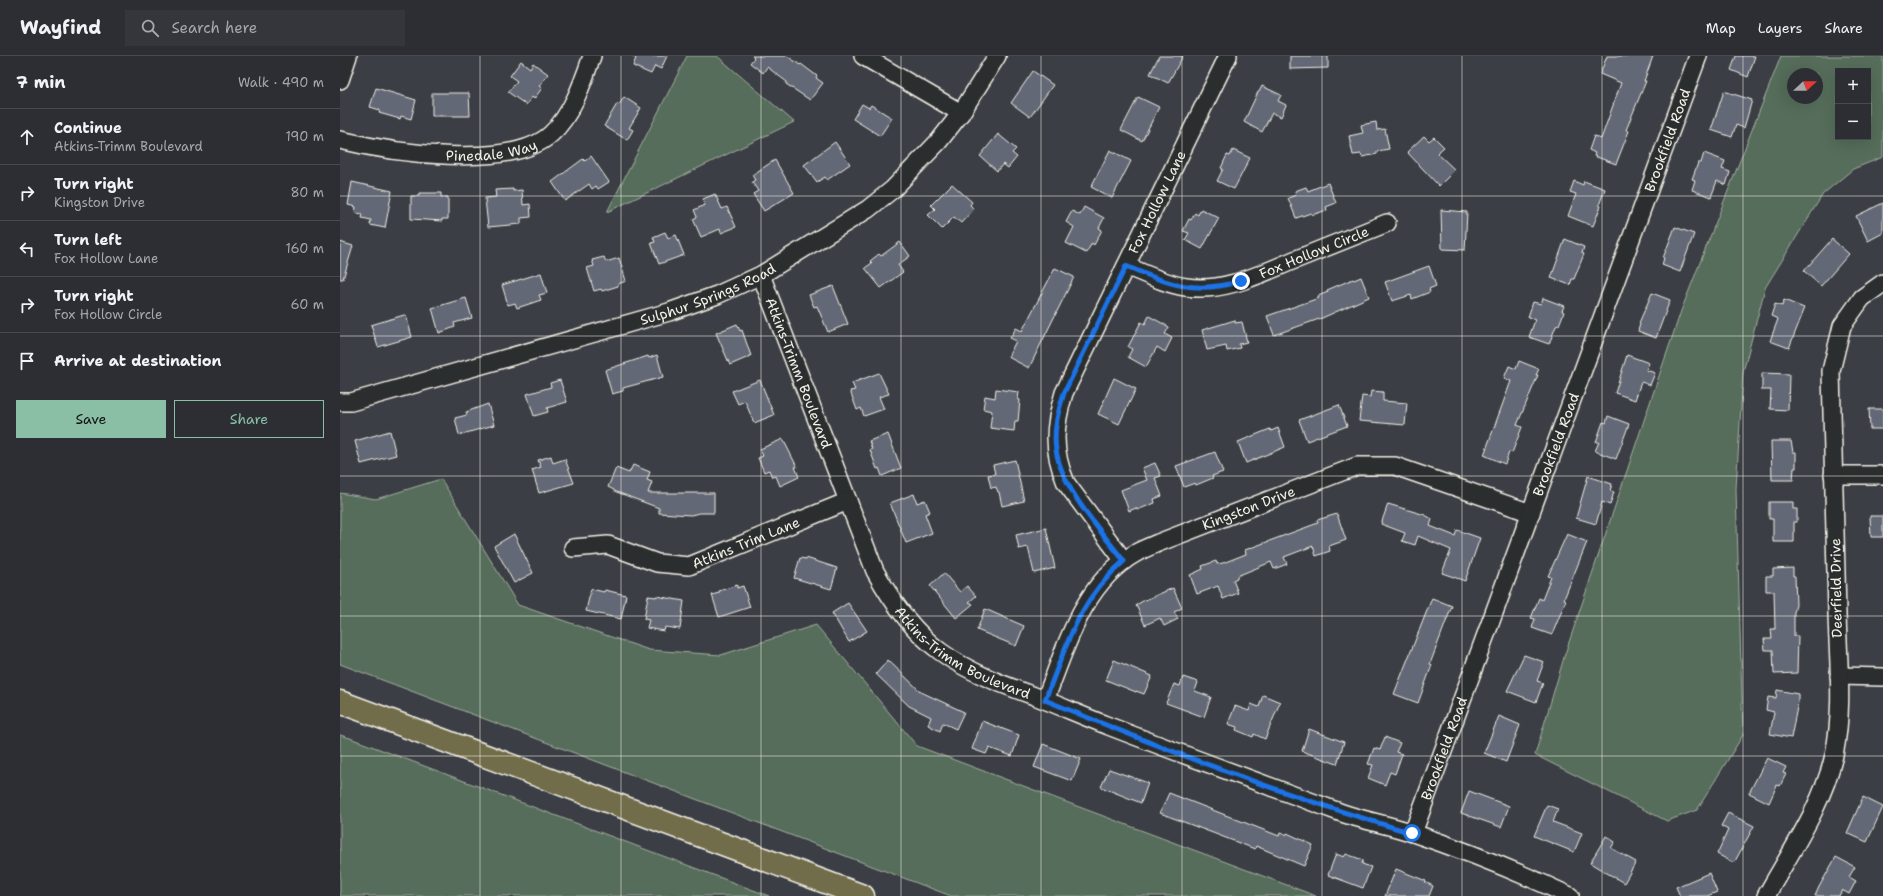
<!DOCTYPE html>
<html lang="en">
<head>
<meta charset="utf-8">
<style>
  :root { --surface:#2c2e33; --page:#34363b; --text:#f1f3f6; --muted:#a6a8ac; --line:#484a4e; --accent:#8abfa5 }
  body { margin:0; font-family:"Shantell Sans",sans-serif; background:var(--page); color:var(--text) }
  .controls { position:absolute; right:12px; top:12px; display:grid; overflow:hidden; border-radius:0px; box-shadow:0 4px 16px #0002 }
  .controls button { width:36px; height:36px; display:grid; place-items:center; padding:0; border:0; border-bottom:1px solid var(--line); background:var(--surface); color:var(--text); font:20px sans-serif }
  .compass { position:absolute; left:1447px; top:12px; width:36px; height:36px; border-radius:50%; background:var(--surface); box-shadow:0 4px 16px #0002; rotate:68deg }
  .stop { position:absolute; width:12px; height:12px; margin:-9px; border:3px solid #1a73e8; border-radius:50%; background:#fff }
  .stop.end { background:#1a73e8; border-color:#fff; box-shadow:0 1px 4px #0008 }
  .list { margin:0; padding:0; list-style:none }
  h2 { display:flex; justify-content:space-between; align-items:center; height:52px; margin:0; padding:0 16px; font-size:17px }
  h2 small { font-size:13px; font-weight:400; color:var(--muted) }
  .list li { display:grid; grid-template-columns:26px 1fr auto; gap:12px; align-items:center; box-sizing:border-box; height:56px; padding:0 16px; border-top:1px solid var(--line) }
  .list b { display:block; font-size:15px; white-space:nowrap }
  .list p { margin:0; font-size:13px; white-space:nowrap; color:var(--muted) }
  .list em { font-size:13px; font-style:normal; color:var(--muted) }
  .actions { display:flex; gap:8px; padding:12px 16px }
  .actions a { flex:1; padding:9px 0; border:1px solid var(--accent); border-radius:0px; text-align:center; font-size:14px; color:var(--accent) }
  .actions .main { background:var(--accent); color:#111 }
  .icon { flex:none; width:22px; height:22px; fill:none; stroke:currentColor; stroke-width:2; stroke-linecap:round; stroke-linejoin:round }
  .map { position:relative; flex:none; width:1543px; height:840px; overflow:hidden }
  header { display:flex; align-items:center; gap:24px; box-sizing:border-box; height:56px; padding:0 20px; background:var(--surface); border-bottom:1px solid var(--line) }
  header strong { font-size:19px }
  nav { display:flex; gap:22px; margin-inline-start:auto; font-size:14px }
  .search { width:280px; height:36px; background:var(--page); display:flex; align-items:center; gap:10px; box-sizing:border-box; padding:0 14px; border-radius:0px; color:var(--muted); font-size:15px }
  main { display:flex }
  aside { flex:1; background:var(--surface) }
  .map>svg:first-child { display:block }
  .green { fill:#556d5a; stroke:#a4afa1; fill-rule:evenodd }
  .building { fill:#626776; stroke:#f4f1e8 }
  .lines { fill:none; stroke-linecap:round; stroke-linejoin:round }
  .minor-casing { stroke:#f4f1e8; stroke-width:20 }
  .highway-casing { stroke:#f4f1e8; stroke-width:25 }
  .minor { stroke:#2a2d2e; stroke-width:17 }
  .highway { stroke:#716d4b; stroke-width:22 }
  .route { stroke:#1a73e8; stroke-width:5 }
  .grid { fill:none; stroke:#f4f1e8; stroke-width:1; stroke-opacity:0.55 }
  .labels { text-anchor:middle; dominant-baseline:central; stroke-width:4; stroke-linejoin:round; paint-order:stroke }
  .street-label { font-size:14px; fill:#f4f1e8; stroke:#2a2d2e }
</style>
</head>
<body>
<header>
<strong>Wayfind</strong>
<div class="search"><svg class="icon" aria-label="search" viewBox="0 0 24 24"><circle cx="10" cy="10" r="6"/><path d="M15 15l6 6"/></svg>Search here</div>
<nav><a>Map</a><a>Layers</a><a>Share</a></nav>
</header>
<main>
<aside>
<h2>7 min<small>Walk · 490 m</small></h2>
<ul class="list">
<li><svg class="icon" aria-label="ahead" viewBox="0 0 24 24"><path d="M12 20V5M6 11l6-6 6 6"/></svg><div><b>Continue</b><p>Atkins-Trimm Boulevard</p></div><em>190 m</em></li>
<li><svg class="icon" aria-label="right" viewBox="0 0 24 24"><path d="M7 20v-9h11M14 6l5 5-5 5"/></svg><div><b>Turn right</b><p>Kingston Drive</p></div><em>80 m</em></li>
<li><svg class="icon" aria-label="left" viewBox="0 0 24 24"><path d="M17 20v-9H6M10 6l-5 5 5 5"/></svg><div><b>Turn left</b><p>Fox Hollow Lane</p></div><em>160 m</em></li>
<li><svg class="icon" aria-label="right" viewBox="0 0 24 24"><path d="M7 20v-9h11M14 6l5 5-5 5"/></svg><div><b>Turn right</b><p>Fox Hollow Circle</p></div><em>60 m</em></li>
<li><svg class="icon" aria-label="arrive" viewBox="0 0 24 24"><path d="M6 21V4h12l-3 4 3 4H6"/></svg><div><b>Arrive at destination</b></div></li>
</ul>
<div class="actions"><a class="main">Save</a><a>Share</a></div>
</aside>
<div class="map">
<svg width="1543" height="840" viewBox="0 0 1543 840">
  <rect width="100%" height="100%" fill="#3b3e44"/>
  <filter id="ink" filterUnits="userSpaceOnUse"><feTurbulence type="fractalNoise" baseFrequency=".025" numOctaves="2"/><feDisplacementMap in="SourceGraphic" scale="8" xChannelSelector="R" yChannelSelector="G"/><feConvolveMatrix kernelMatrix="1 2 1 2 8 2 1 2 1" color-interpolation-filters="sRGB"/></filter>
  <g filter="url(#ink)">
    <g class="green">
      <path d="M347 0H377L454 66 267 156Z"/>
      <path d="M1441 0H1543V101L1513 113 1483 138 1425 232 1403 316 1396 433 1403 679 1357 754 1327 765 1195 699 1225 598 1341 255ZM1498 15H1528V81H1498ZM1453 18H1477V42H1453Z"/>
      <path d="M101 423 178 549 309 594 381 599 476 569 577 690 976 840H611L0 608V437L36 443Z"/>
      <path d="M0 679 10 682 429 840H0Z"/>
    </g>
    <g class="building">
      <path d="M292 0H327L321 13 315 10 311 18 293 10 296 2Z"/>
      <path d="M412 0H447L460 9 461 8 477 20 476 22 483 27 470 44 446 28 447 26 427 11 423 17 410 7 414 2Z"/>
      <path d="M819 0H843L828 27 810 18Z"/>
      <path d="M950 0H988V12L950 13Z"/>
      <path d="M1267 0H1313L1304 25H1306L1286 74 1289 75 1276 108 1254 100 1255 97 1249 94 1254 80 1261 83 1281 27 1260 18Z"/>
      <path d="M1396 0H1415L1408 21 1391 14Z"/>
      <path d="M181 5 190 12 193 7 208 18 199 30 202 32 194 43 192 41 186 49 168 36 177 25 170 20Z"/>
      <path d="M693 15 713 29 690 61 671 47Z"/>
      <path d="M922 30 941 39 938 45 946 49 941 61 932 57 922 76 904 66 918 36H919Z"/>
      <path d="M36 32 76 44 71 63 61 60 60 63 39 57 40 54 30 51Z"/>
      <path d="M1384 35 1412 44 1404 72 1396 69 1392 81 1371 74Z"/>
      <path d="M92 37H129L130 60H92Z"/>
      <path d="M284 41 301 52 289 72 293 74 287 84 264 70 277 48 279 49Z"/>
      <path d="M798 41 819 51 802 85 781 74Z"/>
      <path d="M522 48 529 52 531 49 552 62 540 80 513 63Z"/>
      <path d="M1036 66 1037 74 1045 73 1049 93 1037 95V98L1022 101 1021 98 1013 99 1009 80 1023 77 1021 69Z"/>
      <path d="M658 78 676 93 672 97 677 101 668 112 663 108 657 115 640 100Z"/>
      <path d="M1084 80 1089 85 1094 81 1104 91 1097 97 1115 114 1099 130 1067 96Z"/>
      <path d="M495 86 510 108 487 124 485 121 477 126 464 109Z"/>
      <path d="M770 94 791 105 772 142 751 131Z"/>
      <path d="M893 94 910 102 894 133 877 125 883 113 881 112 887 99 890 100Z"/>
      <path d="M1364 97 1385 105 1382 113 1390 116 1386 129 1377 125 1371 141 1352 134 1355 124 1352 123 1358 107H1361Z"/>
      <path d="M251 100 269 126 258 133 256 130 252 133 249 128 225 145 212 126 243 103 245 105Z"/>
      <path d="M435 104 454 137 424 155 413 138 418 135 412 126 415 124 412 119Z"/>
      <path d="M1234 125 1243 129 1244 125 1265 133 1259 149 1261 150 1253 170 1228 160 1236 138 1230 136Z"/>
      <path d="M12 126 52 135 45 172 30 169 31 164 22 162 23 158 15 157 16 151 8 149Z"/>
      <path d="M988 127 996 147 986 151 987 154 972 159 971 157 956 162 948 142 956 139 955 135 966 131 968 135Z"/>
      <path d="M612 128 632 146 630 149 634 153 621 167 614 161 602 173 588 159 595 153 591 149Z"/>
      <path d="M173 133V135L182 134 183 149 190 148 191 161 181 162V168L148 171 145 142 156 141 155 134Z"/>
      <path d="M79 137H101V141H108V163H102V165L71 163V140H79Z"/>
      <path d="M375 138 382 153 387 151 396 171 381 177 380 173 361 181 353 163 357 161 354 154 365 149 363 143Z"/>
      <path d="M1543 147V177L1528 185 1516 160Z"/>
      <path d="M744 151 764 162 759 172 762 174 754 189 752 187 746 197 726 187 734 171 726 166 732 155 740 159Z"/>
      <path d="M861 153 879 162 862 193 845 184 849 177 843 175 849 163 851 164 855 157 858 159Z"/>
      <path d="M1101 154 1127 156 1125 194 1102 193Z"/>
      <path d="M1335 171 1354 178 1340 216 1322 209 1324 202H1323Z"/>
      <path d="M325 176 328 182 336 179 344 199 319 208 311 187 315 186 313 181Z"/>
      <path d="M1225 183 1244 191 1242 197 1244 198 1234 223H1232L1230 229 1211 222Z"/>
      <path d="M1492 183 1509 198 1481 230 1464 215Z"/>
      <path d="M0 186 13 190 3 223H0Z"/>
      <path d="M560 186 570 200 558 209 563 216 541 232 525 212 532 207 530 205 539 198 541 200Z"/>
      <path d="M264 201 266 206 279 202 286 225 278 228V230L262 235 261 233 254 235 247 212 254 210 252 204Z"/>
      <path d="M1089 210 1096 230 1089 233 1090 236 1072 243 1071 239 1052 245 1045 226Z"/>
      <path d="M715 212 734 221 689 312 668 301 676 285 670 282 676 272 682 275Z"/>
      <path d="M201 217 207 237 199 239 201 244 177 252 175 247 168 249 162 229Z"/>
      <path d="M1021 221 1029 241 982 262 934 279 927 260 979 242 978 240 988 236 987 234 1013 223 1014 224Z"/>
      <path d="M493 230 508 268 488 276 477 250 474 251 469 239Z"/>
      <path d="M1312 237 1330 244 1316 282 1298 275 1300 268 1299 267Z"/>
      <path d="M126 242 132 262 114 267 115 271 99 277 92 252Z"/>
      <path d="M1203 242 1224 250 1222 255 1224 256 1219 269 1216 270 1209 288 1189 281 1195 264 1188 261 1193 246 1201 248Z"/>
      <path d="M1444 244 1464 252 1461 259H1462L1449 292 1430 285 1438 263 1431 260 1435 248 1442 250Z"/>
      <path d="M64 259H66L72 281 38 291 31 269Z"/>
      <path d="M809 260 829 271 825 278 832 282 825 296 817 291 806 311 788 301 792 293 788 291 801 266 805 268Z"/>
      <path d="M895 264V267L902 266 907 286 899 288 900 292 887 295 886 290 867 294 862 274Z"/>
      <path d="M397 268 400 275 402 274 411 300 390 309 376 277Z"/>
      <path d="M317 299 323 321 283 332V335L272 338 265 314 308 300 309 302Z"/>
      <path d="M1287 299 1309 307 1306 314 1315 317 1310 329 1301 326 1295 344 1275 337Z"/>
      <path d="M1179 305 1199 313 1196 319H1198L1177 369 1182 371 1172 397 1169 396 1165 408 1144 399 1171 325 1164 322 1169 310 1176 313Z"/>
      <path d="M539 317 549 338 539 341 544 353 524 360 521 352 517 354 510 335 515 334 512 327Z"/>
      <path d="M1422 317 1449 318 1448 354 1430 353 1431 334H1422Z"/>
      <path d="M774 322 796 333 779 368 758 358Z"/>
      <path d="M220 324 227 346 207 352 208 356 194 360 187 338 211 331 210 327Z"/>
      <path d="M420 324 434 359 414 367 405 345 398 348 392 335Z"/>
      <path d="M656 333 679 336 678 343 680 344 678 365H675L674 375 650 372 652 355 643 353 645 340 655 342Z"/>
      <path d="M1031 335 1043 336V345L1067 347 1065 369 1019 365 1022 340 1030 341Z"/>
      <path d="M148 348 154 369 119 379 115 362 127 359 126 356Z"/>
      <path d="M999 349 1007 370 967 385 959 364Z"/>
      <path d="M1529 353H1543V373H1530Z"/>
      <path d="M1268 360 1289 368 1276 403 1255 395 1259 386H1256L1263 366 1266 367Z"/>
      <path d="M938 372 945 391 906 407 898 386 930 373 931 375Z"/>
      <path d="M50 375 56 399 21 408 15 385Z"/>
      <path d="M548 378 561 412 542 420 539 412 537 413 530 394 532 393 529 385Z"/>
      <path d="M443 383 457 411H455L459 421 440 430 436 420 432 421 429 414 424 416 418 402 423 400 420 393Z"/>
      <path d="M1431 385H1451L1453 396H1456V412H1454L1453 424H1432Z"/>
      <path d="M875 396 883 416 872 420 873 422 856 429 855 427 844 431 836 410Z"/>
      <path d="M211 400 213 407 225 403 234 427 199 437 192 414 201 411 198 404Z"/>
      <path d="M675 404 684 445 662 450 659 436H658L656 431 651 432 648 419 655 418 653 409Z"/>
      <path d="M815 407 821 420 815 422 822 440 814 443 815 447 797 454 796 452 789 455 781 434 807 424 802 412Z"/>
      <path d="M293 409 310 416 307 424 312 426 308 437H374V457H359L351 459 319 457V452L274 435V434L268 431 276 412 289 417Z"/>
      <path d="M1248 420 1272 428 1270 435 1274 436 1270 449 1262 446 1256 468 1236 462Z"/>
      <path d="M574 438 577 447 585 444 590 456 585 458 592 477 566 487 550 447Z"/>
      <path d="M1429 446H1453V453H1457V466H1454V486H1433V463H1429Z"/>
      <path d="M1048 448 1085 459 1092 463 1090 470 1115 480 1117 474 1140 482 1125 525 1102 517 1111 494 1078 480 1075 489 1062 485 1065 477 1041 468Z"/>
      <path d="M997 458 1006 484 989 490 990 495 976 500 973 490 944 501 947 508 934 513 931 506 897 520V522L893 524 898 537 883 543 878 530 857 538 850 519 863 513 862 510 876 505 877 508 883 507 906 498 905 494 978 467 977 464Z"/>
      <path d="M1530 460H1543V481H1531Z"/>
      <path d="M706 472 715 512 694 517 688 491 679 493 676 479Z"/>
      <path d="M174 478 193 517 174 527 154 490Z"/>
      <path d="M1227 478 1247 486 1224 543 1226 544 1212 579 1192 572 1195 563 1191 562 1199 542 1202 544 1211 521 1208 520Z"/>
      <path d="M460 502 466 503V502L497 512 491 533 454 522Z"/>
      <path d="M1453 512V520H1455L1456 549 1454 556V580H1458L1457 617 1434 618 1433 594H1425L1424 583H1432L1431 573H1435L1434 535H1426V520H1433V513Z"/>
      <path d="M604 517 620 536 627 530 636 540 629 546 633 548 616 562 590 530Z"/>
      <path d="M397 529V532L403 530 410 551 379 561 372 539 379 537V535Z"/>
      <path d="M833 532 842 552 834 556 838 563 824 570 820 562 805 569 796 549 803 545Z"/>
      <path d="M251 533 264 536 265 534 286 539 281 563 246 555Z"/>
      <path d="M308 540 316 541V540L344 545 340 573 325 571 324 575 307 572 309 564 304 563Z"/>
      <path d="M1092 542 1112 550 1090 608 1092 609 1078 647 1054 638Z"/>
      <path d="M508 547 527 575 509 586 492 557Z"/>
      <path d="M645 553 684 570 676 590 637 574Z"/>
      <path d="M1184 599 1204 606 1197 625 1203 627 1196 646 1167 635Z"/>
      <path d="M548 604 581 636 624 656 616 673 603 667 600 675 588 669 591 661 569 650 536 618Z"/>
      <path d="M774 604 812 620 804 638 796 635V636L766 624Z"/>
      <path d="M843 621 858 626 855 635 871 641 864 661 826 647 834 628 840 630Z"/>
      <path d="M1437 634 1458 638V646L1451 682 1430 678 1434 656 1426 654 1428 641 1436 642Z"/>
      <path d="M923 639 940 646 925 683 914 678 913 681 896 674 897 671 888 668 895 650 909 655 911 648 919 651Z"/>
      <path d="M1159 660 1180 669 1166 706 1144 697Z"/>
      <path d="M642 665 679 679 672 700 649 692 646 698 632 693Z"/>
      <path d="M969 673 1004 686 997 708 962 695Z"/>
      <path d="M1045 681 1060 687 1056 696 1062 698 1055 718 1050 716 1045 729 1028 722 1033 709 1028 708 1034 692 1040 694Z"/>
      <path d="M703 688 741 703 732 725 694 711Z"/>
      <path d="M1427 702 1446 711 1443 717 1446 718 1440 730 1437 729 1429 747 1409 737Z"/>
      <path d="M769 713 808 727 801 747 761 731Z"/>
      <path d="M1129 735 1169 750 1161 771 1121 757Z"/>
      <path d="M829 737 939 780 940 777 946 779 947 777 973 789 964 810 916 790 915 793 820 757Z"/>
      <path d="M1523 741 1543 751 1527 786 1507 777Z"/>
      <path d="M1207 749 1218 753 1213 766 1242 777 1234 796 1194 780Z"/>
      <path d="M1388 757 1414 770 1394 807 1377 798 1388 774 1381 770Z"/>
      <path d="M1266 780 1275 786 1271 792 1296 806 1284 827 1250 807Z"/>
      <path d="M996 798 1004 801 1006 798 1023 804 1022 808 1031 811 1023 832 988 819Z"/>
      <path d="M1496 801 1515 811 1509 821 1516 825 1509 838 1502 834 1499 840H1475L1479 831Z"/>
      <path d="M1056 813 1086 825 1085 826 1093 830 1089 840H1045Z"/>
      <path d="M1369 817 1377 836 1367 840H1340L1336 831Z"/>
    </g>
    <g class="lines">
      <defs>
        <g id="minor">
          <path d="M523 0 621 57"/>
          <path d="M0 24 8 0"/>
          <path id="s1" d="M0 84C49 96 171 115 211 78 232 59 243 26 252 0"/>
          <path id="s2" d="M786 210C806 218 825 228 846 231 885 237 922 217 957 203 987 191 1017 179 1047 167"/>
          <path id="s3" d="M421 219 535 515C552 546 572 575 601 596 630 617 664 629 697 641 720 650 743 660 766 669 844 699 923 728 1002 757 1025 765 1050 769 1073 777 1126 795 1179 816 1230 840"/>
          <path id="s4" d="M0 346H11L329 256 377 239 421 219 528 153 553 133 599 85 621 57 657 0"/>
          <path d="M1493 419H1543"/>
          <path id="s5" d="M233 492 268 489 317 507 349 510 508 445"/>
          <path id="s6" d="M784 505 726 427C712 394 714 370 724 337L888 0"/>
          <path d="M1499 620 1543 621"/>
          <path id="s7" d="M705 644C726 592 742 527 796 497 803 493 811 490 818 487L1017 410H1055L1191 457"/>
          <path id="s8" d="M1073 777C1168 518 1264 259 1358 0"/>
          <path d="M1426 840C1451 795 1483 749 1494 699 1504 652 1498 604 1497 557 1495 476 1493 395 1491 315L1502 270 1522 242 1543 227"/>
        </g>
        <path id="highway" d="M0 646 523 840"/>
      </defs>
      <use href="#minor" class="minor-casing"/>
      <use href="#highway" class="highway-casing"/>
      <use href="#minor" class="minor"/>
      <use href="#highway" class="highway"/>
    </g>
  </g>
  <g class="lines" filter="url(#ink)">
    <path class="route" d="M901 225C855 239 828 228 786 210L724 337C718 356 713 374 716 394 722 433 760 474 784 505 738 544 726 591 705 644 825 694 947 741 1072 777"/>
  </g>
  <path class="grid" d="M140 0V840M281 0V840M421 0V840M561 0V840M701 0V840M842 0V840M982 0V840M1122 0V840M1262 0V840M1403 0V840M0 140H1543M0 280H1543M0 420H1543M0 560H1543M0 700H1543"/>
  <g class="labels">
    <g class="street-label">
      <text stroke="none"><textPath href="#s8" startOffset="738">Brookfield Road</textPath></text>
      <text stroke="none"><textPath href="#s1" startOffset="153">Pinedale Way</textPath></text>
      <text stroke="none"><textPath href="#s6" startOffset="402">Fox Hollow Lane</textPath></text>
      <text stroke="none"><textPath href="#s2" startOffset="198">Fox Hollow Circle</textPath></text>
      <text stroke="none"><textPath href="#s4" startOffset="384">Sulphur Springs Road</textPath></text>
      <text stroke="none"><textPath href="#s3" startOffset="105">Atkins-Trimm Boulevard</textPath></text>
      <text stroke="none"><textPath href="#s8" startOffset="414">Brookfield Road</textPath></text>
      <text stroke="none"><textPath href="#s7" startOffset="298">Kingston Drive</textPath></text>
      <text stroke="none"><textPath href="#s5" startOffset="181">Atkins Trim Lane</textPath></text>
      <text transform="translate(1496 532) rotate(-91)">Deerfield Drive</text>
      <text stroke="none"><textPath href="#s3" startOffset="441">Atkins-Trimm Boulevard</textPath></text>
      <text stroke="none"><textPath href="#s8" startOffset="90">Brookfield Road</textPath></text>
    </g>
  </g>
</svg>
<div class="controls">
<button>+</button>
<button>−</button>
</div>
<svg class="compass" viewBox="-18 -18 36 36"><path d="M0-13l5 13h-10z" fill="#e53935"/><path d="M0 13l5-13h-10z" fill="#a6a8ac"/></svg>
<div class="stop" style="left:1072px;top:777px"></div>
<div class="stop end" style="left:901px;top:225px"></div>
</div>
</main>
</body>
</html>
